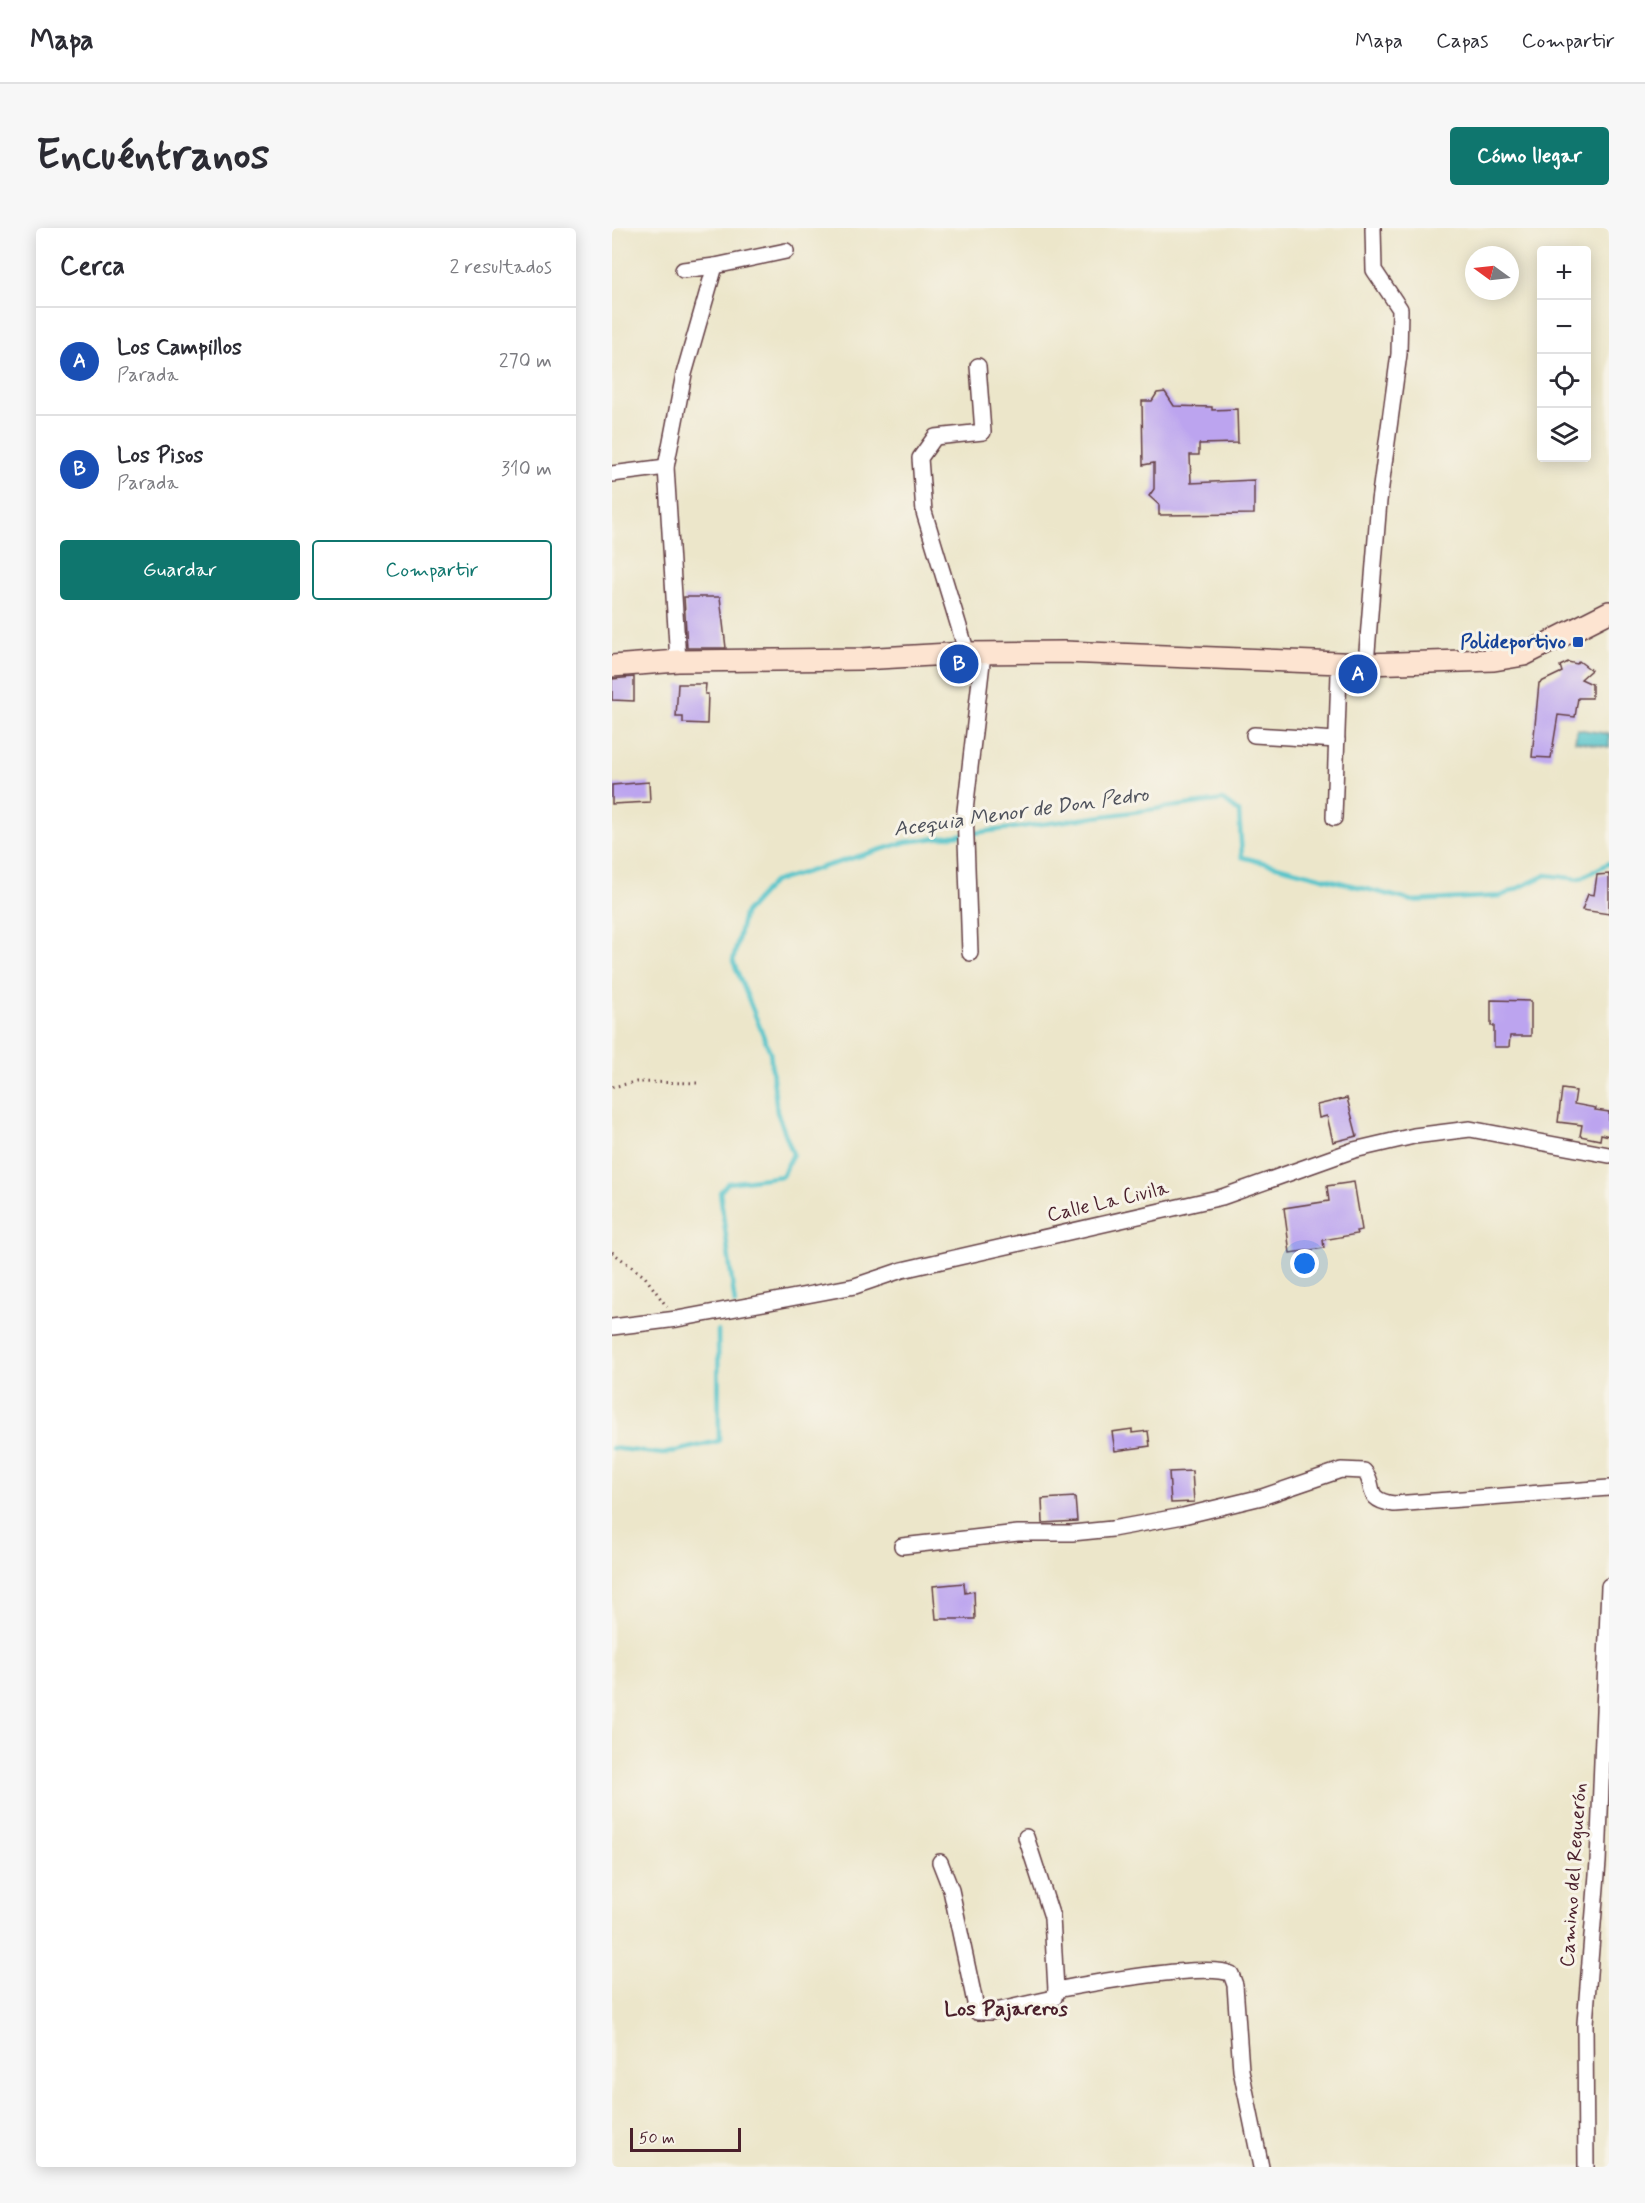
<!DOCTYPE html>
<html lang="es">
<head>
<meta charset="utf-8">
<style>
  :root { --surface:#fff; --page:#f7f7f7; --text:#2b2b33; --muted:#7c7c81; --line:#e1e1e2; --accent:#0f766e }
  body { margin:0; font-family:Mynerve,sans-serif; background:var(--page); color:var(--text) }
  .controls { position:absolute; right:18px; top:18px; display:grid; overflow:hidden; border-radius:6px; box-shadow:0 3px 15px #0003 }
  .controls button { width:54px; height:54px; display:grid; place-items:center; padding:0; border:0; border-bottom:2px solid var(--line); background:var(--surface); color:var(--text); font:30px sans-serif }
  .compass { position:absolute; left:853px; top:18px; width:54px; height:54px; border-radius:50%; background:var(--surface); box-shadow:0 3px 15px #0003; rotate:285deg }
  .scale { position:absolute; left:18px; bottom:15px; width:111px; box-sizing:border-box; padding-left:6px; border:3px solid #4a1f2b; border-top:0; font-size:16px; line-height:21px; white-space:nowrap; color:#4a1f2b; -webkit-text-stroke:4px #f7f3e8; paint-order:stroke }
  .you { position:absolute; left:693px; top:1036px; width:21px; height:21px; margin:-15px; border:4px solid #fff; border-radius:50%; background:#1a73e8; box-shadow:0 0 0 9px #1a73e833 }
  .badge { display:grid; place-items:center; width:39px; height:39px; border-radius:50%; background:var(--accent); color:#fff; font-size:20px; font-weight:700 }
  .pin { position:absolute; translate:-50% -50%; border:3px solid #fff; box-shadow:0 2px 6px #0006 }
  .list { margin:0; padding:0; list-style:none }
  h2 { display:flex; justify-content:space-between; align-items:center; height:78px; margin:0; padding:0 24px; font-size:26px }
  h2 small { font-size:20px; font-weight:400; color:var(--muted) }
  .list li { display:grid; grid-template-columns:39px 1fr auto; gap:18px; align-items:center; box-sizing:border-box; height:108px; padding:0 24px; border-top:2px solid var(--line) }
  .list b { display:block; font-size:22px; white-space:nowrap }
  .list p { margin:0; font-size:20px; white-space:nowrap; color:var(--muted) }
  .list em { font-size:20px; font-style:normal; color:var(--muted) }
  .actions { display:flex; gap:12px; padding:18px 24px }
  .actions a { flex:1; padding:14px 0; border:2px solid var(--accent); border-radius:6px; text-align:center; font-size:21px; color:var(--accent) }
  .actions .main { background:var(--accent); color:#fff }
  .icon { flex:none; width:33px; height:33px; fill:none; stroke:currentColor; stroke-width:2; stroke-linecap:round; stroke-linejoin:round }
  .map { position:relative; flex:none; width:997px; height:1939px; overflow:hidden; border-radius:6px }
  header { display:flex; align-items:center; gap:36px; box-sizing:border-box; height:84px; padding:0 30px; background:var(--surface); border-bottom:2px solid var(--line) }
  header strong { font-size:28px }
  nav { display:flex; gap:33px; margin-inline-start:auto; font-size:21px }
  .intro { display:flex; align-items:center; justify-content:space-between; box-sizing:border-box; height:144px; padding:0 36px }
  h1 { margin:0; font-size:42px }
  .button { padding:15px 27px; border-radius:6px; background:var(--accent); color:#fff; font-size:21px; font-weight:700 }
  main { display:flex; gap:36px; padding:0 36px }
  aside { flex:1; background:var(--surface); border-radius:6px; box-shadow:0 3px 15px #0003 }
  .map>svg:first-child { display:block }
  .water { fill:#56c4ca; stroke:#50727a; stroke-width:1.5 }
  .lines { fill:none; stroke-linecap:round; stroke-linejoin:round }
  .stream { stroke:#56c4ca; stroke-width:4.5 }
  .building { fill:#bca4ef }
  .minor-casing { stroke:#623d43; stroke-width:18 }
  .secondary-casing { stroke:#623d43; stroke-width:24 }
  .path { stroke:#623d43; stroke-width:3; stroke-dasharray:1.5 4.5; stroke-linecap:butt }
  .minor { stroke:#fff; stroke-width:15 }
  .secondary { stroke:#fde4d1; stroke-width:21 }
  .transit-dot { fill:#1a4fb4; stroke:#f7f3e8; stroke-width:2 }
  .labels { text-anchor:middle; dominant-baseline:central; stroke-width:6; stroke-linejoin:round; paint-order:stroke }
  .transit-label { font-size:20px; font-weight:bold; fill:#164399; stroke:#f7f3e8; text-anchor:end }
  .street-label { font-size:20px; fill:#4a1f2b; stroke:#f7f3e8 }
  .water-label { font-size:21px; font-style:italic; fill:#4e515b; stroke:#f7f3e8 }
  .neighbourhood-label { font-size:21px; font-weight:bold; fill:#4a1f2b; stroke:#f7f3e8 }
</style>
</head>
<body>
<header>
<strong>Mapa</strong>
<nav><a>Mapa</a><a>Capas</a><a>Compartir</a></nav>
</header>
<div class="intro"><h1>Encuéntranos</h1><a class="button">Cómo llegar</a></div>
<main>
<aside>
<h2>Cerca<small>2 resultados</small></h2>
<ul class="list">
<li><span class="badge" style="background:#1a4fb4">A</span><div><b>Los Campillos</b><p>Parada</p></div><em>270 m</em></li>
<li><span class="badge" style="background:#1a4fb4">B</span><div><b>Los Pisos</b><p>Parada</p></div><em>310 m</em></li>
</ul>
<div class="actions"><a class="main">Guardar</a><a>Compartir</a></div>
</aside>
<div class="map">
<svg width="997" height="1939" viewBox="0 0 997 1939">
  <rect width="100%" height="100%" fill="#f7f3e8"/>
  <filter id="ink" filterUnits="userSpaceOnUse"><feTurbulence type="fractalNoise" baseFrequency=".0167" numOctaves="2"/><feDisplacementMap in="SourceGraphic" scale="12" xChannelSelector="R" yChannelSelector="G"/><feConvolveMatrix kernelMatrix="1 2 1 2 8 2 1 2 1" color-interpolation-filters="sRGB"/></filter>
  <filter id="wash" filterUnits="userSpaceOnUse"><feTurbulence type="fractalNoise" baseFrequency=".008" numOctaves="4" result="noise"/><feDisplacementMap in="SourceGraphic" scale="24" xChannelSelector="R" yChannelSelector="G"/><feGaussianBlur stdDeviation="1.35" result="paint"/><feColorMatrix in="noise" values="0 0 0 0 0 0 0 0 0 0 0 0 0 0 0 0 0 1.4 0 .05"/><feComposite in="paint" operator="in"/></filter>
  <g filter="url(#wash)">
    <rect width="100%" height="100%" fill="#ece6ca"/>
    <path class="water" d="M965 501 997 506V519L963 513Z"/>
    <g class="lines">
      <g class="stream">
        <path d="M123 1076 108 964 116 955 170 948 181 926 165 884 158 824 121 733 132 686 161 654 294 614 611 572 627 584 630 629 801 673 889 668 934 647 967 651 997 635"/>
        <path d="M0 1220 51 1226 107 1213 106 1103"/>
      </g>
    </g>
    <g id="blocks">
      <g class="building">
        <path d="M553 164 562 178 600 179V182L625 181 626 215 587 216V227H578L579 255 642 252V286L547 287V277L537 268 542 261V235L531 237 530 173H540L545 165Z"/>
        <path d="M72 369H108L114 420H75Z"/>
        <path d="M967 433 979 442 969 451 980 456V470H966L963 489 946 487 939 530 920 529 927 455 950 444 948 438 956 434 965 436Z"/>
        <path d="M22 449V473L0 472V451Z"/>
        <path d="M66 456H94L93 466H96L95 496 71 495V489H64Z"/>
        <path d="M37 554 38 574 0 576V557Z"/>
        <path d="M997 646V686L970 682 976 666 982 667 985 647Z"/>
        <path d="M879 772 919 773V808H898L897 819H882V798H879Z"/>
        <path d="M950 861 964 863 962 876 984 880 983 882 997 884V908L989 906 988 912 968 908 970 897 946 894Z"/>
        <path d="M735 870 745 908 721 914 715 888 707 890 705 877Z"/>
        <path d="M742 954 750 1002 744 1003 745 1006 711 1012 712 1020 678 1025 672 980 717 973 715 958Z"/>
        <path d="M520 1201V1205L536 1203 538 1218 503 1223 500 1204Z"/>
        <path d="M580 1243 582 1274 559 1275 557 1244Z"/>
        <path d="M463 1269 465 1293 431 1295 430 1271Z"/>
        <path d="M352 1355 353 1365 362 1363 363 1391H324L321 1358Z"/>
      </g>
    </g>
  </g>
  <g filter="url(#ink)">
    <use href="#blocks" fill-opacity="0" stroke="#623d43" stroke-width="1.5"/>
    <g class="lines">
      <defs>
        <g id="minor">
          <path d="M71 42 103 38 174 23"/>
          <path d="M0 246 54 239"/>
          <path d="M355 425 312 284 308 230 323 209 371 204 366 138"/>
          <path d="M66 433 54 239 72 146 103 38"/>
          <path d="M754 436 767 273 787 126 788 81 762 42 761 0"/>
          <path d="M642 507 725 512"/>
          <path d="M722 590 727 446 725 435"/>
          <path d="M358 725 353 583 371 426"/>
          <path d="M0 1099 65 1091 243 1058 290 1042 610 969 742 922 802 908 858 901 997 927"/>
          <path d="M290 1318 406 1305H460L500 1301 571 1288 650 1269 729 1242 752 1243C765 1256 750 1272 782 1276L997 1260"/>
          <path d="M414 1609 440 1689 444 1762"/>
          <path d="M328 1634 339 1662 365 1784H379L442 1770 444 1762C475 1756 596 1734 619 1746L623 1757 629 1842 649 1939"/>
          <path d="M974 1939 973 1795 986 1634 997 1358"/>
        </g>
        <path id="secondary" d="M0 438 66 433 249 431 355 425 452 424 754 436 882 432 912 427 997 384"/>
      </defs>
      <use href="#minor" class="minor-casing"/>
      <use href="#secondary" class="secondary-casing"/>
      <g class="path">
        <path d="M0 859 24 854 88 855"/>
        <path d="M0 1024 33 1049 55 1079"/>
      </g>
      <use href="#minor" class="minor"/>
      <use href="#secondary" class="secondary"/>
    </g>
  </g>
  <rect class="transit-dot" x="960" y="408" width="12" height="12" rx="3"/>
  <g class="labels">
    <g class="transit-label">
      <text x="954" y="414">Polideportivo</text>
    </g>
    <g class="street-label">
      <text transform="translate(496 974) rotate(-13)">Calle La Civila</text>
      <text transform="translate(962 1647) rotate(-86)">Camino del Reguerón</text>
    </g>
    <g class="water-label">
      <text transform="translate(409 584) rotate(-8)">Acequia Menor de Don Pedro</text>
    </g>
    <g class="neighbourhood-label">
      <text x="394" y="1781">Los Pajareros</text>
    </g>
  </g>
</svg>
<div class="controls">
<button>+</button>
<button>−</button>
<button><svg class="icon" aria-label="locate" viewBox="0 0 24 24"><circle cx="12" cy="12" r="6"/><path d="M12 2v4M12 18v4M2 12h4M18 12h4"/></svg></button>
<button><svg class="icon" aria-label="layers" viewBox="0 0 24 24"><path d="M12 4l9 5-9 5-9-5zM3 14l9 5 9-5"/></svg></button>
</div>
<svg class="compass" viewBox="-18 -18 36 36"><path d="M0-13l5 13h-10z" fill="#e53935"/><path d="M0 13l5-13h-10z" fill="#7c7c81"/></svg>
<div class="scale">50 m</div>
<div class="you"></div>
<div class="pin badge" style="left:746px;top:446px;background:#1a4fb4">A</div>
<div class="pin badge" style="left:347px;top:436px;background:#1a4fb4">B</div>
</div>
</main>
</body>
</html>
